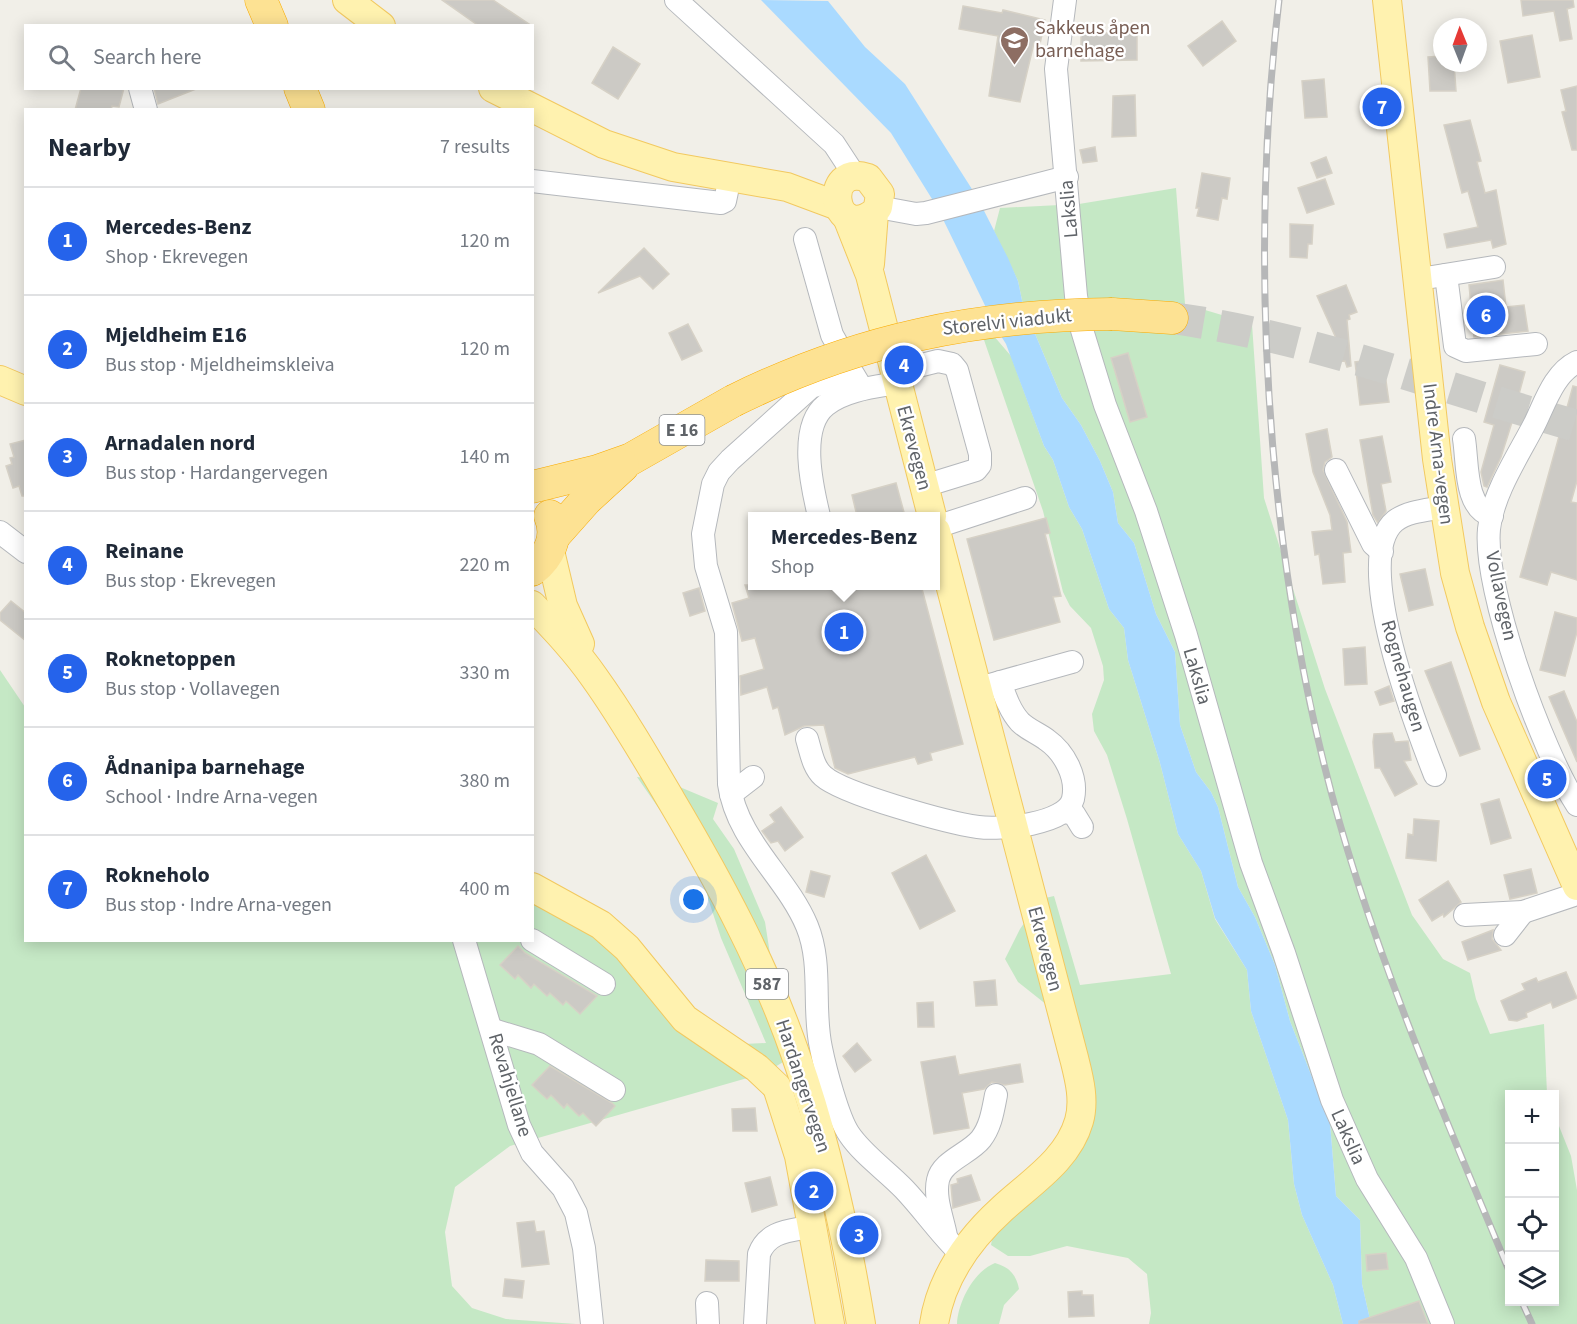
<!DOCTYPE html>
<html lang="en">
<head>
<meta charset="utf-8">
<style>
  :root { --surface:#fff; --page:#f6f6f7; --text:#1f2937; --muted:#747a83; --line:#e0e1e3; --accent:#2563eb }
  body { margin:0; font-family:"Source Sans 3",sans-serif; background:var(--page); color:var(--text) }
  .controls { position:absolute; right:18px; bottom:18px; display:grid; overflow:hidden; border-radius:0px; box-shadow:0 3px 15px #0003 }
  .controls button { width:54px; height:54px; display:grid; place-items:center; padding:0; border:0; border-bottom:2px solid var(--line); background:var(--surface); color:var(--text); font:30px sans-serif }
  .compass { position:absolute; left:1433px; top:18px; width:54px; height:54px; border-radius:50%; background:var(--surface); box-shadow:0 3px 15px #0003; rotate:359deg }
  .you { position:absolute; left:694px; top:900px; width:21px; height:21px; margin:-15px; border:4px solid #fff; border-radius:50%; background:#1a73e8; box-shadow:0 0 0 9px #1a73e833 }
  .badge { display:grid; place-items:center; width:39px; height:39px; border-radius:50%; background:var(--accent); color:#fff; font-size:20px; font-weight:700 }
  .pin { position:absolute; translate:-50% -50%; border:3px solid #fff; box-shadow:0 2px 6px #0006 }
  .popup { position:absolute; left:748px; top:512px; width:192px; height:78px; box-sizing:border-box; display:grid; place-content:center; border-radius:0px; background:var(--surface); filter:drop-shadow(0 2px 4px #0005); font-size:20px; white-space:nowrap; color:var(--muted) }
  .popup b { font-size:22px; color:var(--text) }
  .popup::after { content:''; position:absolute; left:50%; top:100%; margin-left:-12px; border:12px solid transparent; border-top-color:var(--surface) }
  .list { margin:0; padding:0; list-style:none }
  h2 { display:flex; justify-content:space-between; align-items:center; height:78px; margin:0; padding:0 24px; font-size:26px }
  h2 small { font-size:20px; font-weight:400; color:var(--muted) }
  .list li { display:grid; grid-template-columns:39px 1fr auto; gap:18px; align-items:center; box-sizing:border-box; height:108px; padding:0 24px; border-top:2px solid var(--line) }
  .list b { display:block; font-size:22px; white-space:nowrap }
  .list p { margin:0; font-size:20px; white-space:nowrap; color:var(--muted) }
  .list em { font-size:20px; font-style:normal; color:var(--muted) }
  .icon { flex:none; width:33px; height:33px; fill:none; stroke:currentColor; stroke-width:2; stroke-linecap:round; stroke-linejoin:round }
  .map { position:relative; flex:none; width:1577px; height:1324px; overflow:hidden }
  .search { position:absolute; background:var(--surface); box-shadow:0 3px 15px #0003; left:24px; top:24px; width:510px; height:66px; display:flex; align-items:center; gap:15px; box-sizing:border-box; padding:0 21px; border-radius:0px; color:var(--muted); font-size:22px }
  .panel { position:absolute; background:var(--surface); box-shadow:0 3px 15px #0003; left:24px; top:108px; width:510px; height:834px; border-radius:0px }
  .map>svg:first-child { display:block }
  .green { fill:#c5e8c5 }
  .water { fill:#aadaff }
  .building { fill:#cccac5; stroke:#d6d1c6; stroke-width:1.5 }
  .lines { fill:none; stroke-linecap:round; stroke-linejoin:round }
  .highway-tunnel { stroke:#ccccc8; stroke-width:32; stroke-dasharray:32 16; stroke-linecap:butt }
  .minor-casing { stroke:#b5b8bc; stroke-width:24 }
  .major-casing { stroke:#f2c960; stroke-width:30 }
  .highway-casing { stroke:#f9ab00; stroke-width:33 }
  .minor { stroke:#fff; stroke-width:22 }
  .major { stroke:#fff2af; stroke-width:28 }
  .highway { stroke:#fde293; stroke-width:32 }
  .rail-casing { stroke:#b6b7b8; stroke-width:7 }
  .rail { stroke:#fff; stroke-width:4.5; stroke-dasharray:14; stroke-linecap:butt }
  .highway-bridge-casing { stroke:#f9ab00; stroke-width:33; stroke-linecap:butt }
  .highway-bridge { stroke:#fde293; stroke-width:32 }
  .labels { text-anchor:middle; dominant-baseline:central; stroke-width:4.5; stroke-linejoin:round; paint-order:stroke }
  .shield { fill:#fff; stroke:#8f9295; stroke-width:1.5 }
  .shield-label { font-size:18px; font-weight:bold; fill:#5f6368 }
  .education-label { font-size:20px; fill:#785e54; stroke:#fff; text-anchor:start }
  .street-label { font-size:20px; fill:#5f6368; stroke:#fff }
</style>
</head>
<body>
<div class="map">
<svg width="1577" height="1324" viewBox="0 0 1577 1324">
  <rect width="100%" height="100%" fill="#f1efe8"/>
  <g class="green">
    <path d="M1176 188 1185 304 1252 324 1264 498 1325 689 1412 915 1443 959 1470 973 1476 999 1490 1034 1544 1024 1547 1094H1510V1302H1554L1555 1116 1571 1156 1577 1190V1324H1371L1362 1284 1360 1220 1336 1196 1330 1123 1290 1021 1275 965 1255 917 1238 887 1218 807 1211 792 1196 772 1180 725 1175 652 1156 614 1134 543 1118 523 1113 492 1100 461 1081 425 1062 398 1023 305 1018 281 994 231 1000 208 1079 204Z"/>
    <path d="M993 335 1011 356 1044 446 1053 460 1069 507 1082 529 1109 609 1124 628 1128 660 1160 763 1178 834 1201 871 1215 919 1247 970 1251 1011 1288 1120 1294 1184 1302 1215 1333 1285 1343 1324H1149L1151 1313 1147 1274 1128 1258 1067 1246 1030 1256H1008L991 1245 994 1228 1086 1138 1052 1009 1018 982 1005 959 1020 929 1041 899 1054 896 1080 985 1171 974 1127 819 1107 755 1094 731 1092 714 1104 680 1103 666 1091 628 1070 606 1063 592 1043 511 984 340 985 337Z"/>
    <path d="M0 670 25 707 26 940H532L533 874 696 1013 744 1044 766 1043 721 938 696 862 637 777 663 780 718 803 713 819 734 849 765 922 775 986 798 1053 765 1073 510 1146 455 1187 445 1232 452 1286 472 1308 506 1319 576 1324H0Z"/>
    <path d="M995 1263C1009 1267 1016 1274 1019 1289L1004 1305 999 1324H957C958 1302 974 1271 995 1263Z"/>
  </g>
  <path class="water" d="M761 0 828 1 865 47 905 84 977 197 1008 258 1018 281 1023 305 1062 398 1081 425 1100 461 1113 492 1118 523 1134 543 1156 614 1175 652 1180 725 1196 772 1211 792 1218 807 1238 887 1255 917 1275 965 1290 1021 1330 1123 1336 1196 1360 1220 1362 1284 1371 1324H1343L1333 1285 1302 1215 1294 1184 1288 1120 1251 1011 1247 970 1215 918 1201 871 1178 834 1160 763 1128 660 1124 628 1109 609 1082 529 1069 507 1053 460 1044 446 1006 344 996 328 937 207 891 133Z"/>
  <g class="building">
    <path d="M442 0H493L532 26H479Z"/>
    <path d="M1521 0H1573L1574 7 1567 9 1572 39 1560 41 1554 11 1523 16Z"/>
    <path d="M963 6 1002 13 1003 10 1045 20 1040 44 1034 43 1020 102 989 96 998 36 959 29Z"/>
    <path d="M1222 21 1236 41 1203 66 1188 46Z"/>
    <path d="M1081 33H1137V60L1081 61Z"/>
    <path d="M1532 35 1540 77 1508 83 1500 41Z"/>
    <path d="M613 47 640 64 618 99 592 83Z"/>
    <path d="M1442 56V63H1454L1456 91H1430L1428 57Z"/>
    <path d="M1324 79 1327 117 1305 118 1302 81Z"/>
    <path d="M1577 86V150H1572L1562 112 1566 111 1561 90Z"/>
    <path d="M81 88H124L119 107 112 106 111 110H75Z"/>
    <path d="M154 88H196V89L158 104Z"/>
    <path d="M1135 95 1136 136 1112 137 1113 96Z"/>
    <path d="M1470 120 1481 161 1477 162 1485 193 1496 190 1506 244 1493 248 1491 240 1447 248 1444 234 1478 227 1468 191 1462 193 1444 125Z"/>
    <path d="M1095 147 1097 161 1083 163 1080 150Z"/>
    <path d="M1326 157 1332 173 1317 178 1311 163Z"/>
    <path d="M1202 173 1230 178 1227 199 1222 198 1218 220 1197 216 1199 208H1196Z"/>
    <path d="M1325 179 1334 204 1307 213 1298 188Z"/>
    <path d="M1290 224 1313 225 1312 244H1308L1307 258 1290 257Z"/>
    <path d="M644 248 669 274 653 289 640 276 598 293Z"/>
    <path d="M1503 280 1506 307 1524 305 1528 331 1474 337 1469 285Z"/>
    <path d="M1346 285 1357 312 1349 315 1350 319 1347 320 1351 366 1347 367 1345 361 1333 362 1332 348 1340 347 1317 296Z"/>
    <path d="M688 324 702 351 682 360 669 333Z"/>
    <path d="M1128 353 1147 417 1130 422 1111 358Z"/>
    <path d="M1378 359 1380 377 1385 376 1386 381 1389 402 1360 405 1355 362Z"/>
    <path d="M1500 365 1525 372 1516 405 1522 407 1518 420 1513 419 1501 457 1487 487 1484 486 1481 472 1494 425 1484 422Z"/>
    <path d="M1573 386 1577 387V481L1571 502 1577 503V580L1551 572 1547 585 1520 577Z"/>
    <path d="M1327 429 1332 457 1325 462 1323 470 1347 522 1351 552 1343 553 1345 582 1323 584 1319 554 1315 555 1312 532 1332 530 1330 515 1313 472 1306 434Z"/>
    <path d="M1382 436 1391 482 1381 484 1386 511 1378 523 1373 515 1360 440Z"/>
    <path d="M26 440V496H22L19 486 13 488 6 466 12 464 10 458 14 457 10 444Z"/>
    <path d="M896 483 905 516H857L852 495Z"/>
    <path d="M1046 518 1050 533 1045 534 1061 596 1053 597 1060 622 994 640 967 539Z"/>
    <path d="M1425 569 1433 605 1409 611 1400 574Z"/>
    <path d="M745 585H921L963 744 930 753 932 760 918 764 915 757 848 774 835 768 824 725 804 726 785 735 778 707 773 709 767 687 741 695 740 676 764 669 755 638 742 641 732 603 749 598Z"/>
    <path d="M699 588 705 611 690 616 683 593Z"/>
    <path d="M11 601 26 613V641L0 620V613Z"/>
    <path d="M1555 612 1577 618V632L1565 676 1540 670Z"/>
    <path d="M1365 647 1367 684 1345 685 1343 649Z"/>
    <path d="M1451 662 1480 749 1460 756 1425 671Z"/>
    <path d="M1389 686 1394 701 1380 705 1375 692Z"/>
    <path d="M1564 691 1577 722V762L1549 697Z"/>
    <path d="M1392 733 1395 742 1408 741 1411 760 1404 761 1417 784 1395 796 1380 768H1375L1373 742 1374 734Z"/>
    <path d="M1499 799 1511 838 1491 844 1481 804Z"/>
    <path d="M781 807 803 837 785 851 778 841 771 843 762 831 775 822 770 815Z"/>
    <path d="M1414 819 1439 821 1436 861 1406 858 1408 834 1413 835Z"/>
    <path d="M926 855 955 911 920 929 892 873Z"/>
    <path d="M1531 869 1537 893 1510 899 1504 875Z"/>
    <path d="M811 871 830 876 824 897 806 892Z"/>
    <path d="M1448 881 1461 902 1444 917 1443 914 1432 921 1419 900Z"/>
    <path d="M1493 930 1492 939 1501 950 1468 960 1462 942Z"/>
    <path d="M518 946 525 953 597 996 580 1014 566 1001 563 1005 550 993 547 996 534 984 531 988 518 975 515 979 500 965Z"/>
    <path d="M1566 972 1577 998 1553 1008 1551 1002 1526 1013 1527 1017 1517 1021 1509 1020 1501 1001 1525 990 1522 984 1536 978 1538 982Z"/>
    <path d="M995 980 997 1005 976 1006 974 982Z"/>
    <path d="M933 1002 934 1027H918L917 1003Z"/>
    <path d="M857 1043 871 1060 855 1072 843 1056Z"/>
    <path d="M955 1056 959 1075 1020 1064 1023 1082 1005 1085 992 1082 984 1089 962 1093 969 1128 934 1134 921 1062Z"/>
    <path d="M550 1066 612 1103 615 1106 596 1126 583 1113 579 1116 567 1104 564 1108 551 1095 547 1099 532 1085Z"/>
    <path d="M755 1108 757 1131H733L732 1109Z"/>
    <path d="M971 1175 980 1200 953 1208 951 1185 958 1183 957 1179Z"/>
    <path d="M770 1177 777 1205 752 1212 745 1183Z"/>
    <path d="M534 1221 536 1232 544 1231 549 1264 522 1267 517 1223Z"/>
    <path d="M1386 1253 1388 1269 1367 1271 1366 1255Z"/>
    <path d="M706 1260 739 1261V1281H705Z"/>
    <path d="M505 1279 524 1281 522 1298 503 1296Z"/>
    <path d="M1082 1291V1295H1093L1094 1316 1069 1317 1068 1292Z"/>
    <path d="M1419 1301 1428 1324H1359V1321Z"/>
  </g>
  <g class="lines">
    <path class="highway-tunnel" d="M1172 318C1311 337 1442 388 1577 426"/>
    <defs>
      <g id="minor">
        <path d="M676 0 834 144 855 176"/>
        <path d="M1065 0 1056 69 1076 296 1082 330 1105 405 1146 511 1186 635 1251 863 1284 953 1332 1100 1367 1179 1416 1258 1443 1324"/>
        <path d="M140 88 146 110"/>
        <path d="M532 181 721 203 725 201 730 177"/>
        <path d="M878 207 916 214 926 213 1067 177"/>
        <path d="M805 239 832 335 850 367"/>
        <path d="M1446 275 1455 346 1466 351 1536 344"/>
        <path d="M1432 277 1494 267"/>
        <path d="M1577 362C1554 373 1545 403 1534 425 1518 456 1493 493 1489 529 1483 590 1543 753 1577 805"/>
        <path d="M894 372 938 361 952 364 957 370 980 454V465L976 470 924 486"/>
        <path d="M862 389 853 374 811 387 730 460 719 472 713 484 703 534 706 566 726 632 729 784C737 841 786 876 807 926 823 965 812 1007 821 1048 825 1068 838 1118 849 1134 863 1155 887 1171 904 1189 924 1210 940 1234 961 1254"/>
        <path d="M1464 439C1468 463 1464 508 1492 516"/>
        <path d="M1336 470 1373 544 1382 552"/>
        <path d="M819 516C812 487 798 427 826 405 845 390 874 387 897 383"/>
        <path d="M936 527 1025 498"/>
        <path d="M0 532 26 552"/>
        <path d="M986 686 1072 662"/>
        <path d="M807 739C811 752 813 767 823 776 843 794 949 823 978 827 1000 830 1066 825 1073 799 1078 777 1064 752 1047 740 1038 733 1028 730 1020 722 1010 711 1005 696 1000 682"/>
        <path d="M1435 775C1417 729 1350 558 1395 521 1408 511 1428 510 1443 507"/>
        <path d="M731 794 753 777"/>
        <path d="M1065 812 1074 814 1082 827"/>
        <path d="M1465 915 1523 912 1577 894"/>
        <path d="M1505 935 1523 912"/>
        <path d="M464 940 519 1125 532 1153 563 1188 576 1213 584 1248 592 1324"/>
        <path d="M532 940 604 984"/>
        <path d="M493 1030 539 1044 614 1090"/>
        <path d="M946 1236C943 1219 934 1198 938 1180 942 1161 969 1154 981 1139 991 1126 993 1110 996 1095"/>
        <path d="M707 1303 708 1324"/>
        <path d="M755 1324 759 1254C768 1230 791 1231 813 1226"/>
      </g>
      <g id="major">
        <path d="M347 0 381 26"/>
        <path d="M1387 0 1437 459 1455 573 1470 627 1496 702 1577 886"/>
        <path d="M493 88 604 144 673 167 787 187 838 206"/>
        <path d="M847 217 870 275 932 516"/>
        <path d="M870 264 874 213 878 207 880 194 868 178C821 162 832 243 874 213"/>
        <path d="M0 380 26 391"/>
        <path d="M550 551 563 606 580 644"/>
        <path d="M532 605C554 628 576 651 594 677 622 716 647 759 671 800 719 881 765 966 796 1056 827 1143 846 1233 861 1324"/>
        <path d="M532 887 601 925 627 948 685 1019 757 1068 777 1087 799 1156 830 1324"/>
        <path d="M934 1324C941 1278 968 1240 1002 1209 1030 1183 1068 1160 1079 1121 1085 1100 1079 1078 1074 1058L936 531"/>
      </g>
      <g id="highway">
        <path d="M261 0 272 26"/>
        <path d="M300 88 309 110"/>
        <path d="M1112 314 1172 318"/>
        <path d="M532 487 597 471 631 459 733 401"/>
        <path d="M554 536 586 500 623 466"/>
        <path d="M532 570C549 557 559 537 550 516"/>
      </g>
    </defs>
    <use href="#minor" class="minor-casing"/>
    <use href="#major" class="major-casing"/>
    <use href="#highway" class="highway-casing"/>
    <use href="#minor" class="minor"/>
    <use href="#major" class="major"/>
    <use href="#highway" class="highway"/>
    <defs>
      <g id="rail">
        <path d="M1279 0C1246 283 1269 609 1357 880 1400 1014 1456 1144 1510 1273"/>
        <path d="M1522 1302 1532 1324"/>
      </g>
    </defs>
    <use href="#rail" class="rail-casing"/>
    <use href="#rail" class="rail"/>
    <defs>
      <path id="highway-bridge" d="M733 401C856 340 976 315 1112 314"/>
    </defs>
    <use href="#highway-bridge" class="highway-bridge-casing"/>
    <use href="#highway-bridge" class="highway-bridge"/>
  </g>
  <defs>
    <symbol id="school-pin" viewBox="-11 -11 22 30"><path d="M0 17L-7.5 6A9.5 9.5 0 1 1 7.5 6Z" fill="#8d6e63" stroke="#fff"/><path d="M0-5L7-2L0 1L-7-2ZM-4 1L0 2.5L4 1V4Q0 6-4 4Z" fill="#fff"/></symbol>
  </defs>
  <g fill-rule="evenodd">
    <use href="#school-pin" x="998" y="24" width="33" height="45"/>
  </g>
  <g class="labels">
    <g class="shield">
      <rect x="659.5" y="415" width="45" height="30" rx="4.5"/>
      <rect x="746" y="969" width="42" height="30" rx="4.5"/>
    </g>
    <g class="shield-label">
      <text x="682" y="430">E 16</text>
      <text x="767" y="984">587</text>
    </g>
    <g class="education-label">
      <text x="1035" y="28">Sakkeus åpen<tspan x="1035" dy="23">barnehage</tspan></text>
    </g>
    <g class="street-label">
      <text transform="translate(1069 209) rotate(-95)">Lakslia</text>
      <text transform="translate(1007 322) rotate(-6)">Storelvi viadukt</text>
      <text transform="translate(914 448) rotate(75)">Ekrevegen</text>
      <text transform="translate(1438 454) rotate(83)">Indre Arna-vegen</text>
      <text transform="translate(1501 596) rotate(78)">Vollavegen</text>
      <text transform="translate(1197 676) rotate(74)">Lakslia</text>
      <text transform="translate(1403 676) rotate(74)">Rognehaugen</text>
      <text transform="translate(1045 949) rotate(75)">Ekrevegen</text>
      <text transform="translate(510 1085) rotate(73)">Revahjellane</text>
      <text transform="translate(803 1086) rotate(72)">Hardangervegen</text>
      <text transform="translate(1348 1137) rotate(66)">Lakslia</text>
    </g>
  </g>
</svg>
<div class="controls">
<button>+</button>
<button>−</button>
<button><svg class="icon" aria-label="locate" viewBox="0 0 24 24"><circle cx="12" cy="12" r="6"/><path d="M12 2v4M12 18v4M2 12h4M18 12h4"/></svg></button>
<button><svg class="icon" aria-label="layers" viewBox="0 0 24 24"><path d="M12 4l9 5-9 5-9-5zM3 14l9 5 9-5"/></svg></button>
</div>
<svg class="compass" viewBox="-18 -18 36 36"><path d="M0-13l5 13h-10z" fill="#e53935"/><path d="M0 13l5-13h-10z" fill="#747a83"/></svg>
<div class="you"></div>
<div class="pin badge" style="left:844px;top:632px">1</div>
<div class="popup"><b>Mercedes-Benz</b>Shop</div>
<div class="pin badge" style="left:814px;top:1191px">2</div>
<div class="pin badge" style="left:859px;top:1235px">3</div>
<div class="pin badge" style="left:904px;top:365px">4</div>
<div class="pin badge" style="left:1547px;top:779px">5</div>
<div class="pin badge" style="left:1486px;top:315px">6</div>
<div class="pin badge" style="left:1382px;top:107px">7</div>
<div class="search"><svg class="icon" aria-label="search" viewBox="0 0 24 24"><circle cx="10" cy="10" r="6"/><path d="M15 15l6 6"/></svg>Search here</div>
<section class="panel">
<h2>Nearby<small>7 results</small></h2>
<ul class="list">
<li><span class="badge">1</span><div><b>Mercedes-Benz</b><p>Shop · Ekrevegen</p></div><em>120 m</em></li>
<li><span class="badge">2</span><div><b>Mjeldheim E16</b><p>Bus stop · Mjeldheimskleiva</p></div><em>120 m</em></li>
<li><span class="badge">3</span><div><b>Arnadalen nord</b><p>Bus stop · Hardangervegen</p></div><em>140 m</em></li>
<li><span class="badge">4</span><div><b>Reinane</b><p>Bus stop · Ekrevegen</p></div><em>220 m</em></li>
<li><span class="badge">5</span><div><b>Roknetoppen</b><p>Bus stop · Vollavegen</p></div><em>330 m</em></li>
<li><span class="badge">6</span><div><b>Ådnanipa barnehage</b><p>School · Indre Arna-vegen</p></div><em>380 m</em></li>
<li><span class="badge">7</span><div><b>Rokneholo</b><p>Bus stop · Indre Arna-vegen</p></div><em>400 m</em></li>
</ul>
</section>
</div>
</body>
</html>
